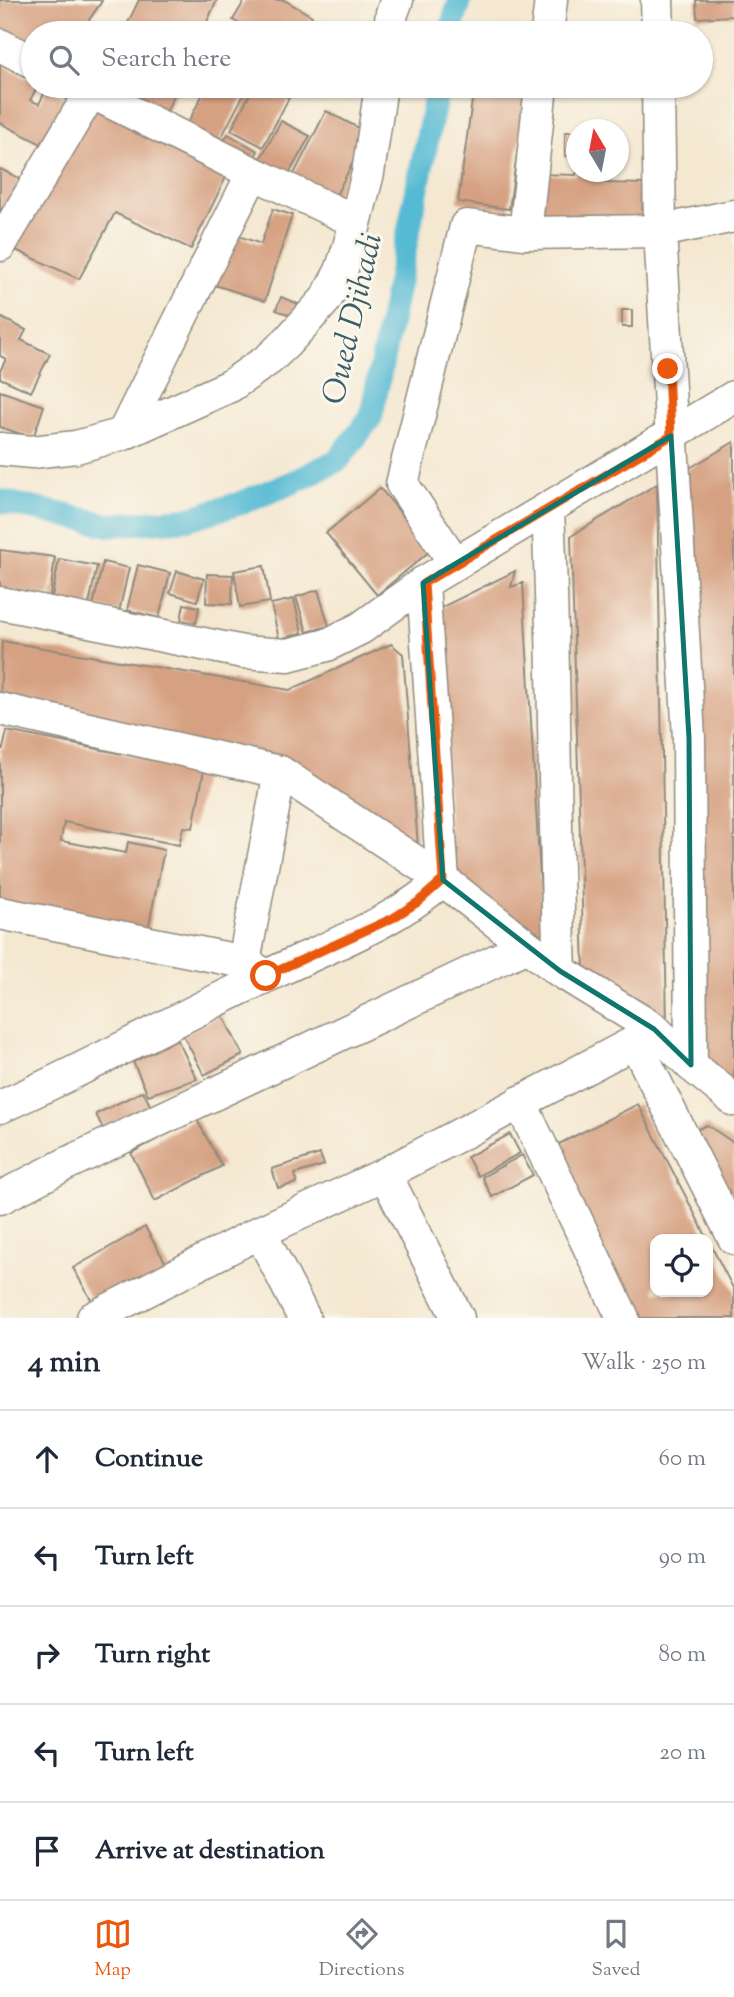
<!DOCTYPE html>
<html lang="en">
<head>
<meta charset="utf-8">
<style>
  :root { --surface:#fff; --page:#f2f2f3; --text:#1f2937; --muted:#747a83; --line:#e0e1e3; --accent:#ea580c }
  body { margin:0; font-family:"Sorts Mill Goudy",serif; background:var(--page); color:var(--text) }
  .controls { position:absolute; right:21px; bottom:21px; display:grid; overflow:hidden; border-radius:14px; box-shadow:0 2px 5px #0004 }
  .controls button { width:63px; height:63px; display:grid; place-items:center; padding:0; border:0; border-bottom:2px solid var(--line); background:var(--surface); color:var(--text); font:35px sans-serif }
  .compass { position:absolute; left:566px; top:119px; width:63px; height:63px; border-radius:50%; background:var(--surface); box-shadow:0 2px 5px #0004; rotate:350deg }
  .stop { position:absolute; width:21px; height:21px; margin:-16px; border:5px solid #ea580c; border-radius:50%; background:#fff }
  .stop.end { background:#ea580c; border-color:#fff; box-shadow:0 2px 7px #0008 }
  .list { margin:0; padding:0; list-style:none }
  h2 { display:flex; justify-content:space-between; align-items:center; height:91px; margin:0; padding:0 28px; font-size:30px }
  h2 small { font-size:23px; font-weight:400; color:var(--muted) }
  .list li { display:grid; grid-template-columns:46px 1fr auto; gap:21px; align-items:center; box-sizing:border-box; height:98px; padding:0 28px; border-top:2px solid var(--line) }
  .list b { display:block; font-size:26px; white-space:nowrap }
  .list em { font-size:23px; font-style:normal; color:var(--muted) }
  .icon { flex:none; width:38px; height:38px; fill:none; stroke:currentColor; stroke-width:2; stroke-linecap:round; stroke-linejoin:round }
  .map { position:relative; flex:none; width:734px; height:1318px; overflow:hidden }
  .search { position:absolute; background:var(--surface); box-shadow:0 2px 5px #0004; left:21px; right:21px; top:21px; height:77px; display:flex; align-items:center; gap:18px; box-sizing:border-box; padding:0 24px; border-radius:38px; color:var(--muted); font-size:26px }
  .sheet { height:581px; background:var(--surface) }
  nav { display:flex; justify-content:space-around; align-items:center; box-sizing:border-box; height:98px; border-top:2px solid var(--line); background:var(--surface); font-size:19px; color:var(--muted) }
  nav a { display:grid; justify-items:center; gap:4px }
  nav .on { color:var(--accent) }
  .map>svg:first-child { display:block }
  .lines { fill:none; stroke-linecap:round; stroke-linejoin:round }
  .canal { stroke:#55bad3; stroke-width:24 }
  .building { fill:#d6a182; fill-rule:evenodd }
  .minor-casing { stroke:#908a7e; stroke-width:35 }
  .minor { stroke:#fff; stroke-width:32 }
  .route { stroke:#ea580c; stroke-width:9 }
  .marked { fill:none; stroke:#0f766e; stroke-width:5; stroke-linejoin:round }
  .labels { text-anchor:middle; dominant-baseline:central; stroke-width:6; stroke-linejoin:round; paint-order:stroke }
  .water-label { font-size:32px; font-style:italic; fill:#3a5d66; stroke:#fbf7ec }
</style>
</head>
<body>
<div class="map">
<svg width="734" height="1318" viewBox="0 0 734 1318">
  <rect width="100%" height="100%" fill="#fbf7ec"/>
  <filter id="ink" filterUnits="userSpaceOnUse"><feTurbulence type="fractalNoise" baseFrequency=".0143" numOctaves="2"/><feDisplacementMap in="SourceGraphic" scale="14" xChannelSelector="R" yChannelSelector="G"/><feConvolveMatrix kernelMatrix="1 2 1 2 8 2 1 2 1" color-interpolation-filters="sRGB"/></filter>
  <filter id="wash" filterUnits="userSpaceOnUse"><feTurbulence type="fractalNoise" baseFrequency=".00686" numOctaves="4" result="noise"/><feDisplacementMap in="SourceGraphic" scale="28" xChannelSelector="R" yChannelSelector="G"/><feGaussianBlur stdDeviation="1.57" result="paint"/><feColorMatrix in="noise" values="0 0 0 0 0 0 0 0 0 0 0 0 0 0 0 0 0 1.4 0 .05"/><feComposite in="paint" operator="in"/></filter>
  <g filter="url(#wash)">
    <rect width="100%" height="100%" fill="#f4e8d1"/>
    <g class="lines">
      <g class="canal">
        <path d="M450 33 460 0"/>
        <path d="M0 501 109 525 187 519 238 504 294 482 338 460 371 417 438 86"/>
      </g>
    </g>
    <g id="blocks">
      <g class="building">
        <path d="M0 0H101L102 1 80 33H33V50L0 28Z"/>
        <path d="M139 0H217L202 33H123Z"/>
        <path d="M245 0H284L312 16 302 33H232L238 23 233 20Z"/>
        <path d="M696 0H734V16L697 18Z"/>
        <path d="M0 63 33 81V86H38L30 100 39 104 47 88 73 102 49 148 0 123Z"/>
        <path d="M105 86H178L166 113Z"/>
        <path d="M207 86H248L218 144 186 127Z"/>
        <path d="M254 86H267L289 98 263 147 231 130Z"/>
        <path d="M474 86 526 93 509 209 458 202Z"/>
        <path d="M95 107 229 171 191 249 115 213 79 279 7 246Z"/>
        <path d="M326 111 368 133 334 199 292 178Z"/>
        <path d="M281 121 310 136 286 179 258 163Z"/>
        <path d="M565 132H576V157L565 156Z"/>
        <path d="M228 134 258 151 249 166 219 149Z"/>
        <path d="M0 169 21 179 0 220Z"/>
        <path d="M577 172H603V183L643 184 642 229 537 221 538 174 576 175Z"/>
        <path d="M273 209 292 215 265 301 215 285 233 234 261 244Z"/>
        <path d="M281 297 298 304 293 316 276 310Z"/>
        <rect x="622" y="310" width="10" height="17"/>
        <path d="M0 317 26 330 21 340 50 354 31 392 0 378V371L6 359 0 356Z"/>
        <path d="M0 391 44 406 33 438 0 427Z"/>
        <path d="M734 442V1091L700 1067 683 472Z"/>
        <path d="M657 484 667 1026 584 971 571 536Z"/>
        <path d="M380 488 431 550 377 595 326 533Z"/>
        <path d="M0 550 55 557 50 596 0 590Z"/>
        <path d="M59 559 97 566 88 609 51 602Z"/>
        <path d="M103 562 129 568 119 612 93 606Z"/>
        <path d="M138 565 170 573 159 618 127 610Z"/>
        <path d="M264 566 270 602 240 607 234 571Z"/>
        <path d="M177 571 204 579 197 601 170 593Z"/>
        <path d="M515 571 511 587 523 583 544 947 452 879 436 610Z"/>
        <path d="M207 574 233 575 232 604 206 603Z"/>
        <path d="M318 590 329 626 307 632 296 597Z"/>
        <path d="M294 599 302 633 279 639 271 604Z"/>
        <path d="M184 604 199 607 196 623 181 620Z"/>
        <path d="M2 641 290 690 391 644 403 654 418 847 286 771 0 707Z"/>
        <path d="M7 731 204 770 193 828 183 827 179 845 64 822 61 841 126 853 128 842 164 850 148 930 0 901V748L3 749Z"/>
        <path d="M222 1014 243 1055 204 1075 183 1035Z"/>
        <path d="M177 1039 197 1079 148 1095 133 1062Z"/>
        <path d="M143 1091 154 1113 106 1136 96 1114Z"/>
        <path d="M638 1104 734 1290V1318H631L545 1151ZM655 1239H708V1292H655Z"/>
        <path d="M196 1118 222 1166 155 1201 131 1153Z"/>
        <path d="M707 1125 734 1143V1202L696 1130Z"/>
        <path d="M510 1134 520 1153 478 1176 467 1157Z"/>
        <path d="M320 1154 324 1165 295 1174 297 1183 278 1188 272 1169Z"/>
        <path d="M522 1155 533 1175 492 1197 482 1177Z"/>
        <path d="M145 1227 171 1272 99 1313 73 1268Z"/>
      </g>
    </g>
  </g>
  <g filter="url(#ink)">
    <use href="#blocks" fill-opacity="0" stroke="#908a7e" stroke-width="2"/>
    <g class="lines">
      <defs>
        <g id="minor">
          <path d="M657 0 658 33"/>
          <path d="M389 33 392 13 397 0"/>
          <path d="M547 33 551 0"/>
          <path d="M0 45 33 62"/>
          <path d="M79 86 253 173 355 221"/>
          <path d="M541 86 525 233 660 231 734 216"/>
          <path d="M658 86 660 231 689 738 691 1065"/>
          <path d="M0 245 91 92"/>
          <path d="M123 434 253 173"/>
          <path d="M0 449 32 452 76 447 123 434 230 386 269 359 287 342 326 299 341 271 349 247 368 173 381 86"/>
          <path d="M548 509C555 663 554 817 560 971"/>
          <path d="M455 563 402 484 466 226 525 233"/>
          <path d="M0 603 243 652 288 655 327 645 361 628 423 583 734 397"/>
          <path d="M0 709 280 772 443 880 527 946"/>
          <path d="M0 913 244 962 266 976"/>
          <path d="M244 962 280 772"/>
          <path d="M635 1042 734 1238"/>
          <path d="M520 1102 623 1318"/>
          <path d="M0 1107C91 1067 177 1018 267 976 328 946 391 925 443 880L423 583"/>
          <path d="M385 1174 458 1318"/>
          <path d="M0 1198 66 1164 527 946 560 971 654 1029 691 1065 734 1100"/>
          <path d="M260 1232 304 1318"/>
          <path d="M93 1318 260 1232 385 1174 635 1042 654 1029"/>
        </g>
      </defs>
      <use href="#minor" class="minor-casing"/>
      <use href="#minor" class="minor"/>
    </g>
  </g>
  <g class="lines" filter="url(#ink)">
    <path class="route" d="M266 976 393 918 418 902 443 880 424 583 671 436 668 369"/>
  </g>
  <path class="marked" d="M671 436 689 738 691 1065 654 1029 560 971 443 880 423 583Z"/>
  <g class="labels">
    <g class="water-label">
      <text transform="translate(354 319) rotate(-77)">Oued Djihadi</text>
    </g>
  </g>
</svg>
<div class="controls">
<button><svg class="icon" aria-label="locate" viewBox="0 0 24 24"><circle cx="12" cy="12" r="6"/><path d="M12 2v4M12 18v4M2 12h4M18 12h4"/></svg></button>
</div>
<svg class="compass" viewBox="-18 -18 36 36"><path d="M0-13l5 13h-10z" fill="#e53935"/><path d="M0 13l5-13h-10z" fill="#747a83"/></svg>
<div class="stop" style="left:266px;top:976px"></div>
<div class="stop end" style="left:668px;top:369px"></div>
<div class="search"><svg class="icon" aria-label="search" viewBox="0 0 24 24"><circle cx="10" cy="10" r="6"/><path d="M15 15l6 6"/></svg>Search here</div>
</div>
<section class="sheet">
<h2>4 min<small>Walk · 250 m</small></h2>
<ul class="list">
<li><svg class="icon" aria-label="ahead" viewBox="0 0 24 24"><path d="M12 20V5M6 11l6-6 6 6"/></svg><div><b>Continue</b></div><em>60 m</em></li>
<li><svg class="icon" aria-label="left" viewBox="0 0 24 24"><path d="M17 20v-9H6M10 6l-5 5 5 5"/></svg><div><b>Turn left</b></div><em>90 m</em></li>
<li><svg class="icon" aria-label="right" viewBox="0 0 24 24"><path d="M7 20v-9h11M14 6l5 5-5 5"/></svg><div><b>Turn right</b></div><em>80 m</em></li>
<li><svg class="icon" aria-label="left" viewBox="0 0 24 24"><path d="M17 20v-9H6M10 6l-5 5 5 5"/></svg><div><b>Turn left</b></div><em>20 m</em></li>
<li><svg class="icon" aria-label="arrive" viewBox="0 0 24 24"><path d="M6 21V4h12l-3 4 3 4H6"/></svg><div><b>Arrive at destination</b></div></li>
</ul>
</section>
<nav>
<a class="on"><svg class="icon" aria-label="map" viewBox="0 0 24 24"><path d="M3 6l6-2 6 2 6-2v14l-6 2-6-2-6 2zM9 4v14M15 6v14"/></svg>Map</a>
<a><svg class="icon" aria-label="directions" viewBox="0 0 24 24"><path d="M12 3l9 9-9 9-9-9zM9 14v-3h6M13 9l2 2-2 2"/></svg>Directions</a>
<a><svg class="icon" aria-label="saved" viewBox="0 0 24 24"><path d="M7 4h10v16l-5-4-5 4z"/></svg>Saved</a>
</nav>
</body>
</html>
